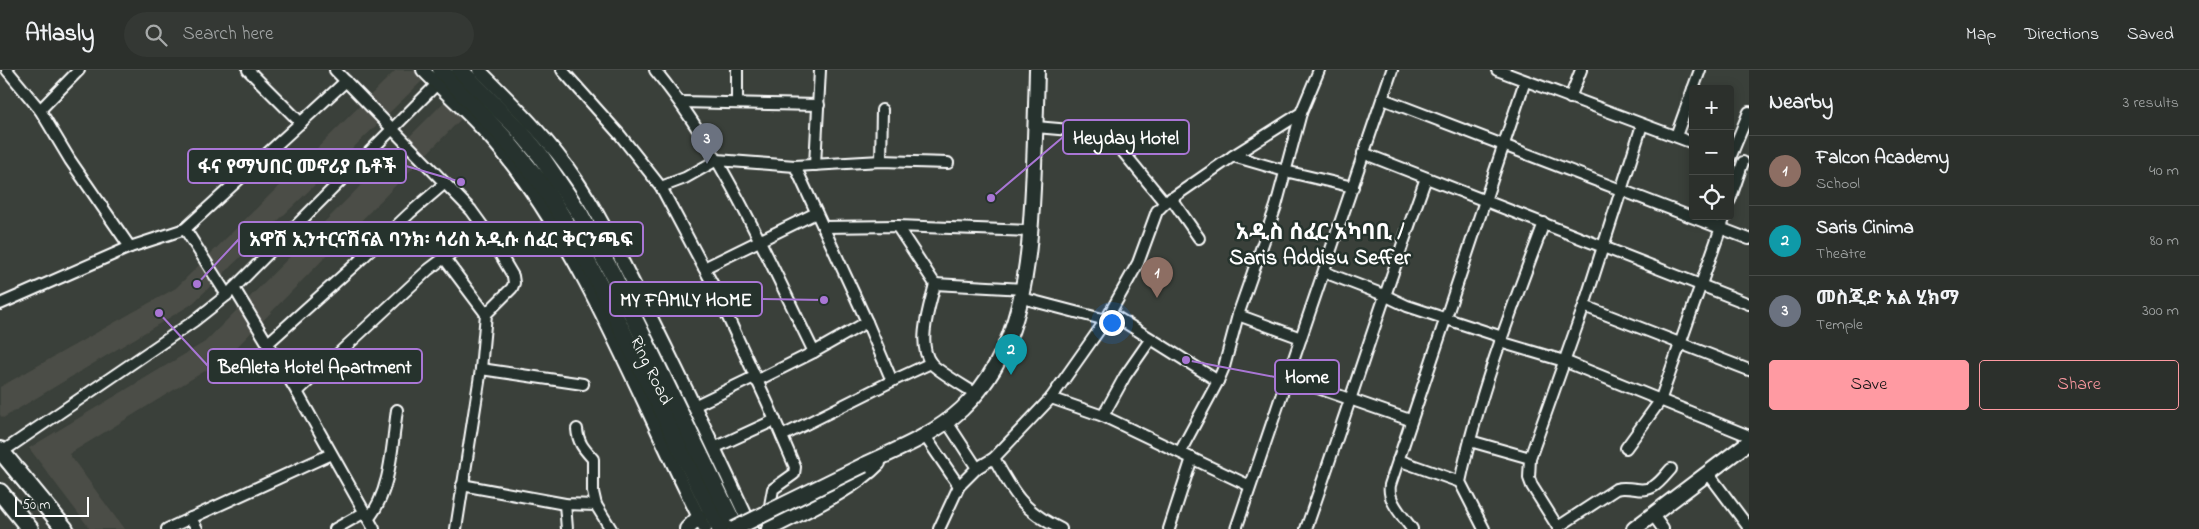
<!DOCTYPE html>
<html lang="en">
<head>
<meta charset="utf-8">
<style>
  :root { --surface:#2c302c; --page:#343834; --text:#f1f3f6; --muted:#a6a9a9; --line:#484b48; --accent:#ff9aa2 }
  body { margin:0; font-family:"Indie Flower","Noto Sans Ethiopic",sans-serif; background:var(--page); color:var(--text) }
  .controls { position:absolute; right:15px; top:15px; display:grid; overflow:hidden; border-radius:5px; box-shadow:0 2px 12px #0003 }
  .controls button { width:45px; height:45px; display:grid; place-items:center; padding:0; border:0; border-bottom:1px solid var(--line); background:var(--surface); color:var(--text); font:25px sans-serif }
  .scale { position:absolute; left:15px; bottom:12px; width:74px; box-sizing:border-box; padding-left:5px; border:2px solid #fff; border-top:0; font-size:14px; line-height:18px; white-space:nowrap; color:#fff; -webkit-text-stroke:4px #26332d; paint-order:stroke }
  .you { position:absolute; left:1111px; top:252px; width:18px; height:18px; margin:-12px; border:4px solid #fff; border-radius:50%; background:#1a73e8; box-shadow:0 0 0 8px #1a73e833 }
  .badge { display:grid; place-items:center; width:32px; height:32px; border-radius:50%; background:var(--accent); color:#fff; font-size:16px; font-weight:700 }
  .pin { position:absolute; translate:-50% -41px; filter:drop-shadow(0 1px 2px #0008) }
  .pin::after { content:''; position:absolute; top:26px; width:18px; height:15px; background:inherit; clip-path:polygon(0 0,100% 0,50% 100%) }
  .list { margin:0; padding:0; list-style:none }
  h2 { display:flex; justify-content:space-between; align-items:center; height:65px; margin:0; padding:0 20px; font-size:21px }
  h2 small { font-size:16px; font-weight:400; color:var(--muted) }
  .list li { display:grid; grid-template-columns:32px 1fr auto; gap:15px; align-items:center; box-sizing:border-box; height:70px; padding:0 20px; border-top:1px solid var(--line) }
  .list b { display:block; font-size:19px; white-space:nowrap }
  .list p { margin:0; font-size:16px; white-space:nowrap; color:var(--muted) }
  .list em { font-size:16px; font-style:normal; color:var(--muted) }
  .actions { display:flex; gap:10px; padding:15px 20px }
  .actions a { flex:1; padding:11px 0; border:1px solid var(--accent); border-radius:5px; text-align:center; font-size:18px; color:var(--accent) }
  .actions .main { background:var(--accent); color:#111 }
  .icon { flex:none; width:28px; height:28px; fill:none; stroke:currentColor; stroke-width:2; stroke-linecap:round; stroke-linejoin:round }
  .map { position:relative; flex:none; width:1749px; height:459px; overflow:hidden }
  header { display:flex; align-items:center; gap:30px; box-sizing:border-box; height:70px; padding:0 25px; background:var(--surface); border-bottom:1px solid var(--line) }
  header strong { font-size:24px }
  nav { display:flex; gap:28px; margin-inline-start:auto; font-size:18px }
  .search { width:350px; height:45px; background:var(--page); display:flex; align-items:center; gap:12px; box-sizing:border-box; padding:0 18px; border-radius:28px; color:var(--muted); font-size:19px }
  main { display:flex }
  aside { flex:1; background:var(--surface) }
  .map>svg:first-child { display:block }
  .built { fill:#4c4d47 }
  .lines { fill:none; stroke-linecap:round; stroke-linejoin:round }
  .minor-casing { stroke:#fff; stroke-width:14 }
  .tertiary-casing { stroke:#fff; stroke-width:16 }
  .secondary-casing { stroke:#fff; stroke-width:18 }
  .primary-casing { stroke:#fff; stroke-width:20 }
  .trunk-casing { stroke:#fff; stroke-width:20 }
  .minor { stroke:#26332d; stroke-width:10 }
  .tertiary { stroke:#26332d; stroke-width:12 }
  .secondary { stroke:#26332d; stroke-width:14 }
  .primary { stroke:#26332d; stroke-width:16 }
  .trunk { stroke:#26332d; stroke-width:16 }
  .tram { stroke:#fff; stroke-width:1 }
  .secondary-bridge-casing { stroke:#fff; stroke-width:18; stroke-linecap:butt }
  .secondary-bridge { stroke:#26332d; stroke-width:14 }
  .labels { text-anchor:middle; dominant-baseline:central; stroke-width:5; stroke-linejoin:round; paint-order:stroke }
  .street-label { font-size:18px; fill:#fff; stroke:#26332d }
  .district-label { font-size:22px; font-weight:bold; fill:#fff; stroke:#26332d }
  .leader { fill:none; stroke:#a976d5; stroke-width:2 }
  .callout-dot { fill:#a976d5; stroke:#26332d; stroke-width:2 }
  .callout { fill:#26332d; stroke:#a976d5; stroke-width:2 }
  .callout-label { font-size:19px; text-anchor:middle; font-weight:bold; fill:#fff }
</style>
</head>
<body>
<header>
<strong>Atlasly</strong>
<div class="search"><svg class="icon" aria-label="search" viewBox="0 0 24 24"><circle cx="10" cy="10" r="6"/><path d="M15 15l6 6"/></svg>Search here</div>
<nav><a>Map</a><a>Directions</a><a>Saved</a></nav>
</header>
<main>
<div class="map">
<svg width="1749" height="459" viewBox="0 0 1749 459">
  <rect width="100%" height="100%" fill="#3a403a"/>
  <filter id="ink" filterUnits="userSpaceOnUse"><feTurbulence type="fractalNoise" baseFrequency=".02" numOctaves="2"/><feDisplacementMap in="SourceGraphic" scale="10" xChannelSelector="R" yChannelSelector="G"/><feConvolveMatrix kernelMatrix="1 2 1 2 8 2 1 2 1" color-interpolation-filters="sRGB"/></filter>
  <g filter="url(#ink)">
    <g class="built">
      <path d="M396 0H415L423 10 192 234 3 348 0 345V317L176 218Z"/>
      <path d="M447 29 464 46 226 288 69 384 124 459H90L29 378 205 272Z"/>
    </g>
    <g class="lines">
      <defs>
        <g id="minor">
          <path d="M7 0 40 40 70 90 130 177"/>
          <path d="M248 0 301 53"/>
          <path d="M335 0 471 140 487 162 513 206 514 213 512 218 486 244 481 299 456 459"/>
          <path d="M562 0 620 65 661 117 713 215 768 334 795 397 794 404 773 419 769 441"/>
          <path d="M655 0C724 85 766 185 814 282"/>
          <path d="M1497 0 1693 73"/>
          <path d="M1693 19 1700 0"/>
          <path d="M1570 28 1581 0"/>
          <path d="M1383 29 1749 169"/>
          <path d="M681 32 819 35"/>
          <path d="M737 33V0"/>
          <path d="M40 40 79 0"/>
          <path d="M1642 55 1584 236 1749 300"/>
          <path d="M1036 57 1104 63 1110 66 1165 133"/>
          <path d="M1676 66 1693 19"/>
          <path d="M1363 83 1749 234"/>
          <path d="M1233 86 1301 43 1319 0"/>
          <path d="M1730 88 1749 42"/>
          <path d="M881 91 882 40"/>
          <path d="M815 95 820 0"/>
          <path d="M795 96 881 91 948 93"/>
          <path d="M661 117 685 108 717 90 795 96 867 252 814 282 756 311"/>
          <path d="M1171 128 1199 168"/>
          <path d="M1730 130 1743 92"/>
          <path d="M897 156 935 214C930 235 916 274 931 293 936 300 967 318 976 324"/>
          <path d="M823 157 897 156 1031 161"/>
          <path d="M185 159 227 225"/>
          <path d="M444 188 486 244"/>
          <path d="M704 198 816 143"/>
          <path d="M1324 202 1384 225 1407 236 1502 267"/>
          <path d="M935 214 1024 219"/>
          <path d="M234 218 297 322 374 459"/>
          <path d="M1022 228 1106 250"/>
          <path d="M0 234 130 177 185 159 346 11"/>
          <path d="M648 243 713 215"/>
          <path d="M1110 243 1218 311 1224 297 1238 245 1276 136 1301 43"/>
          <path d="M1238 245 1301 268"/>
          <path d="M1500 272 1564 291 1749 366"/>
          <path d="M267 274 358 192 410 143 445 113"/>
          <path d="M481 299 583 314"/>
          <path d="M1289 308 1410 350"/>
          <path d="M892 311 931 293"/>
          <path d="M297 322 428 200 444 188 487 162"/>
          <path d="M1051 328 1106 250 1138 193 1157 141 1165 133 1233 86 1285 101 1353 117"/>
          <path d="M694 336 754 307"/>
          <path d="M1103 346 1125 306 1150 270"/>
          <path d="M947 352 977 398"/>
          <path d="M577 359C578 373 584 379 593 389V422L596 435"/>
          <path d="M782 366 892 311 867 252"/>
          <path d="M925 366 959 416"/>
          <path d="M1470 371 1530 388"/>
          <path d="M714 378 775 350"/>
          <path d="M1626 378 1660 331 1725 146"/>
          <path d="M2 382 194 251 227 225 437 14"/>
          <path d="M1180 382 1218 311"/>
          <path d="M994 388C1013 423 1023 441 1061 459"/>
          <path d="M1398 390 1460 412"/>
          <path d="M1708 403 1749 458"/>
          <path d="M462 415 565 434 596 435 611 459"/>
          <path d="M565 434 567 459"/>
          <path d="M1653 445 1663 459"/>
          <path d="M368 449C391 423 392 374 397 340"/>
          <path d="M1558 457 1616 419C1622 417 1629 418 1636 419 1654 422 1660 411 1671 399"/>
          <path d="M167 459 191 448"/>
          <path d="M197 459 191 448 331 384"/>
          <path d="M335 459 365 442"/>
          <path d="M939 459 959 416 977 398 994 388 1051 328 1103 346 1250 416"/>
          <path d="M1169 459 1192 388"/>
          <path d="M1236 459 1392 0"/>
          <path d="M1306 459C1347 342 1384 224 1426 108"/>
          <path d="M1412 459C1403 446 1387 431 1390 415L1525 11"/>
          <path d="M1484 459 1460 412C1479 323 1512 238 1544 153"/>
          <path d="M1559 459 1532 416 1529 408 1530 388 1584 236"/>
        </g>
        <g id="tertiary">
          <path d="M423 0C451 29 483 56 507 88 591 196 642 337 705 459"/>
          <path d="M479 0C514 35 549 69 577 111 602 148 621 190 642 230 681 306 716 382 752 459"/>
        </g>
        <g id="secondary">
          <path d="M864 395C898 379 934 365 962 339 1023 281 1029 196 1033 118 1035 78 1036 39 1037 0"/>
          <path d="M687 459 699 447"/>
          <path d="M769 459C803 441 852 420 878 393"/>
          <path d="M1634 459 1749 372"/>
        </g>
        <g id="primary">
          <path d="M0 380 65 459"/>
          <path d="M0 422 30 459"/>
        </g>
        <g id="trunk">
          <path d="M441 0 506 70 541 113 565 151 599 213 720 459"/>
          <path d="M460 0 519 60 540 85 580 144 613 205 736 459"/>
        </g>
      </defs>
      <use href="#minor" class="minor-casing"/>
      <use href="#tertiary" class="tertiary-casing"/>
      <use href="#secondary" class="secondary-casing"/>
      <use href="#primary" class="primary-casing"/>
      <use href="#trunk" class="trunk-casing"/>
      <use href="#minor" class="minor"/>
      <use href="#tertiary" class="tertiary"/>
      <use href="#secondary" class="secondary"/>
      <use href="#primary" class="primary"/>
      <use href="#trunk" class="trunk"/>
      <path class="tram" d="M0 395 53 459"/>
      <defs>
        <path id="secondary-bridge" d="M734 459 864 395"/>
      </defs>
      <use href="#secondary-bridge" class="secondary-bridge-casing"/>
      <use href="#secondary-bridge" class="secondary-bridge"/>
    </g>
  </g>
  <g class="labels">
    <g class="street-label">
      <text transform="translate(650 301) rotate(64)">Ring Road</text>
    </g>
    <g class="district-label">
      <text x="1320" y="164">አዲስ ሰፈር አካባቢ /<tspan x="1320" dy="25">Saris Addisu Seffer</tspan></text>
    </g>
  </g>
  <path class="leader" d="M991 128L1063 67M461 112L406 96M197 214L239 169M824 230L762 229M159 243L208 296M1186 290L1275 307"/>
  <g class="callout-dot">
    <circle cx="991" cy="128" r="5"/>
    <circle cx="461" cy="112" r="5"/>
    <circle cx="197" cy="214" r="5"/>
    <circle cx="824" cy="230" r="5"/>
    <circle cx="159" cy="243" r="5"/>
    <circle cx="1186" cy="290" r="5"/>
  </g>
  <g class="callout">
    <rect x="1063" y="50" width="126" height="34" rx="5"/>
    <rect x="188" y="79" width="218" height="34" rx="5"/>
    <rect x="239" y="152" width="404" height="34" rx="5"/>
    <rect x="610" y="212" width="152" height="34" rx="5"/>
    <rect x="208" y="279" width="214" height="34" rx="5"/>
    <rect x="1275" y="290" width="64" height="34" rx="5"/>
  </g>
  <g class="callout-label">
    <text x="1126" y="74">Heyday Hotel</text>
    <text x="297" y="103">ፋና የማህበር መኖሪያ ቤቶች</text>
    <text x="441" y="176">አዋሽ ኢንተርናሽናል ባንክ፡ ሳሪስ አዲሱ ሰፈር ቅርንጫፍ</text>
    <text x="686" y="236">MY FAMILY HOME</text>
    <text x="315" y="303">BeAleta Hotel Apartment</text>
    <text x="1307" y="313">Home</text>
  </g>
</svg>
<div class="controls">
<button>+</button>
<button>−</button>
<button><svg class="icon" aria-label="locate" viewBox="0 0 24 24"><circle cx="12" cy="12" r="6"/><path d="M12 2v4M12 18v4M2 12h4M18 12h4"/></svg></button>
</div>
<div class="scale">50 m</div>
<div class="you"></div>
<div class="pin badge" style="left:1157px;top:228px;background:#8d6e63">1</div>
<div class="pin badge" style="left:1011px;top:305px;background:#0f9aa8">2</div>
<div class="pin badge" style="left:707px;top:94px;background:#6b7280">3</div>
</div>
<aside>
<h2>Nearby<small>3 results</small></h2>
<ul class="list">
<li><span class="badge" style="background:#8d6e63">1</span><div><b>Falcon Academy</b><p>School</p></div><em>40 m</em></li>
<li><span class="badge" style="background:#0f9aa8">2</span><div><b>Saris Cinima</b><p>Theatre</p></div><em>80 m</em></li>
<li><span class="badge" style="background:#6b7280">3</span><div><b>መስጂድ አል ሂክማ</b><p>Temple</p></div><em>300 m</em></li>
</ul>
<div class="actions"><a class="main">Save</a><a>Share</a></div>
</aside>
</main>
</body>
</html>
